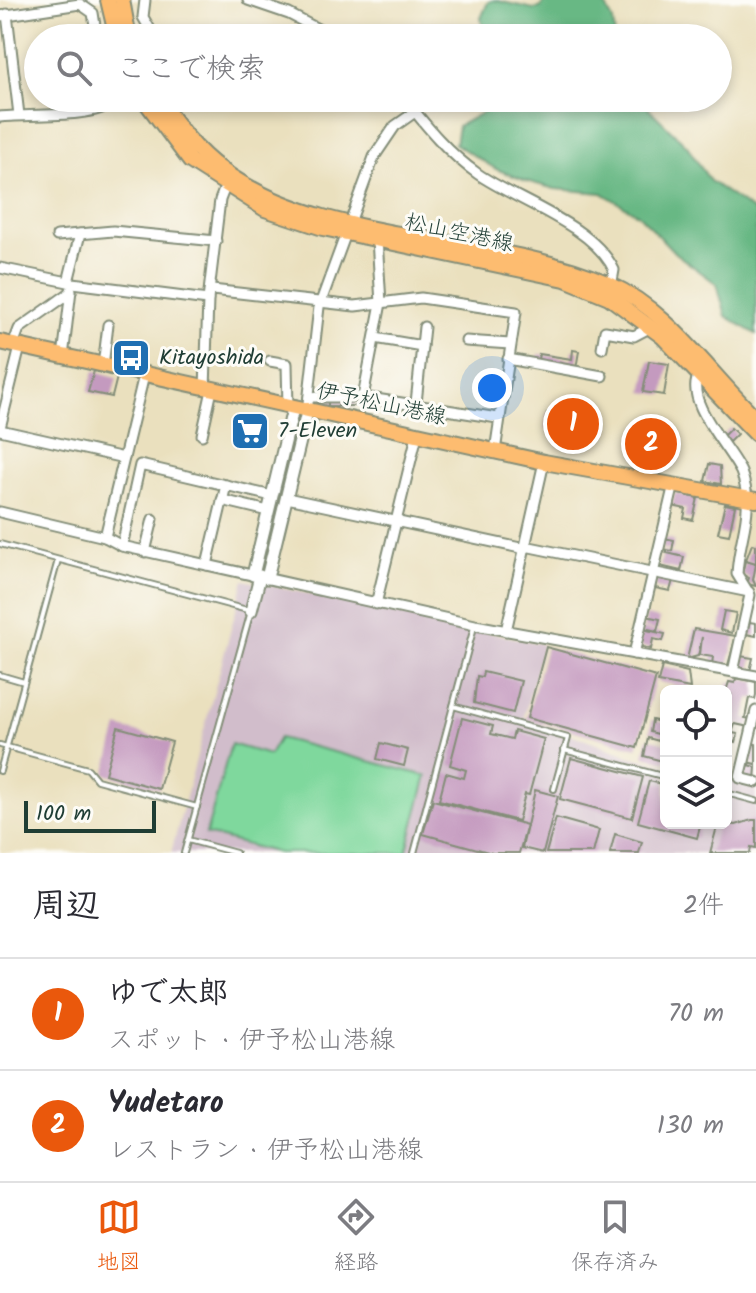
<!DOCTYPE html>
<html lang="ja">
<head>
<meta charset="utf-8">
<style>
  :root { --surface:#fff; --page:#f2f2f3; --text:#2b2b33; --muted:#7c7c81; --line:#e1e1e2; --accent:#ea580c }
  body { margin:0; font-family:Kalam,"Klee One",sans-serif; background:var(--page); color:var(--text) }
  .controls { position:absolute; right:24px; bottom:24px; display:grid; overflow:hidden; border-radius:12px; box-shadow:0 4px 12px #0003 }
  .controls button { width:72px; height:72px; display:grid; place-items:center; padding:0; border:0; border-bottom:2px solid var(--line); background:var(--surface); color:var(--text); font:40px sans-serif }
  .scale { position:absolute; left:24px; bottom:20px; width:132px; box-sizing:border-box; padding-left:8px; border:4px solid #1f3d34; border-top:0; font-size:22px; line-height:28px; white-space:nowrap; color:#1f3d34; -webkit-text-stroke:6px #fdfcf7; paint-order:stroke }
  .you { position:absolute; left:492px; top:388px; width:28px; height:28px; margin:-20px; border:6px solid #fff; border-radius:50%; background:#1a73e8; box-shadow:0 0 0 12px #1a73e833 }
  .badge { display:grid; place-items:center; width:52px; height:52px; border-radius:50%; background:var(--accent); color:#fff; font-size:26px; font-weight:700 }
  .pin { position:absolute; translate:-50% -50%; border:4px solid #fff; box-shadow:0 2px 8px #0006 }
  .list { margin:0; padding:0; list-style:none }
  h2 { display:flex; justify-content:space-between; align-items:center; height:104px; margin:0; padding:0 32px; font-size:34px }
  h2 small { font-size:26px; font-weight:400; color:var(--muted) }
  .list li { display:grid; grid-template-columns:52px 1fr auto; gap:24px; align-items:center; box-sizing:border-box; height:112px; padding:0 32px; border-top:2px solid var(--line) }
  .list b { display:block; font-size:30px; white-space:nowrap }
  .list p { margin:0; font-size:26px; white-space:nowrap; color:var(--muted) }
  .list em { font-size:26px; font-style:normal; color:var(--muted) }
  .icon { flex:none; width:44px; height:44px; fill:none; stroke:currentColor; stroke-width:2; stroke-linecap:round; stroke-linejoin:round }
  .map { position:relative; flex:none; width:756px; height:853px; overflow:hidden }
  .search { position:absolute; background:var(--surface); box-shadow:0 4px 12px #0003; left:24px; right:24px; top:24px; height:88px; display:flex; align-items:center; gap:20px; box-sizing:border-box; padding:0 28px; border-radius:44px; color:var(--muted); font-size:30px }
  .sheet { height:328px; background:var(--surface) }
  nav { display:flex; justify-content:space-around; align-items:center; box-sizing:border-box; height:112px; border-top:2px solid var(--line); background:var(--surface); font-size:22px; color:var(--muted) }
  nav a { display:grid; justify-items:center; gap:4px }
  nav .on { color:var(--accent) }
  .map>svg:first-child { display:block }
  .industrial { fill:#d1bdcb }
  .green { fill:#7fd89d; stroke:#4f8a68; stroke-width:2 }
  .forest { fill:#67b884; stroke:#437a5c; stroke-width:2 }
  .building { fill:#c49abf }
  .lines { fill:none; stroke-linecap:round; stroke-linejoin:round }
  .service-casing { stroke:#848e79; stroke-width:8 }
  .minor-casing { stroke:#848e79; stroke-width:13 }
  .tertiary-casing { stroke:#848e79; stroke-width:15 }
  .primary-casing { stroke:#848e79; stroke-width:18 }
  .service { stroke:#fff; stroke-width:4 }
  .minor { stroke:#fff; stroke-width:9 }
  .tertiary { stroke:#fff; stroke-width:11 }
  .primary { stroke:#fdbc70; stroke-width:14 }
  .labels { text-anchor:middle; dominant-baseline:central; stroke-width:6; stroke-linejoin:round; paint-order:stroke }
  .street-label { font-size:22px; fill:#1f3d34; stroke:#fdfcf7 }
  .poi-label { font-size:22px; fill:#1f3d34; stroke:#fdfcf7; text-anchor:start }
</style>
</head>
<body>
<div class="map">
<svg width="756" height="853" viewBox="0 0 756 853">
  <rect width="100%" height="100%" fill="#fdfcf7"/>
  <filter id="ink" filterUnits="userSpaceOnUse"><feTurbulence type="fractalNoise" baseFrequency=".0125" numOctaves="2"/><feDisplacementMap in="SourceGraphic" scale="16" xChannelSelector="R" yChannelSelector="G"/><feConvolveMatrix kernelMatrix="1 2 1 2 8 2 1 2 1" color-interpolation-filters="sRGB"/></filter>
  <filter id="wash" filterUnits="userSpaceOnUse"><feTurbulence type="fractalNoise" baseFrequency=".006" numOctaves="4" result="noise"/><feDisplacementMap in="SourceGraphic" scale="32" xChannelSelector="R" yChannelSelector="G"/><feGaussianBlur stdDeviation="1.8" result="paint"/><feColorMatrix in="noise" values="0 0 0 0 0 0 0 0 0 0 0 0 0 0 0 0 0 1.4 0 .05"/><feComposite in="paint" operator="in"/></filter>
  <g filter="url(#wash)">
    <rect width="100%" height="100%" fill="#eae0be"/>
    <path class="industrial" d="M244 580 543 644 524 717 632 757 666 765V823H726V779L756 786V853H171Z"/>
    <path class="green" d="M279 738 427 776 406 853H278L206 834 231 744 269 755Z"/>
    <g class="forest">
      <path d="M494 0 534 9 540 8 545 0H603L613 21 615 38H485L481 18 488 2Z"/>
      <path d="M492 98H638L687 146 710 181 756 213V334L726 316 717 284 675 253 639 215 602 193 555 189 526 181 496 169 455 144 458 126 491 108Z"/>
    </g>
    <g id="blocks">
      <g class="building">
        <path d="M573 350 579 351 576 369 537 364 539 354 572 359Z"/>
        <path d="M649 361 669 364 664 395 643 392Z"/>
        <path d="M94 371 117 377 112 397 88 392Z"/>
        <rect x="328" y="400" width="28" height="6"/>
        <path d="M547 413 601 419 599 434 545 428Z"/>
        <path d="M731 428 737 434 729 442 723 436Z"/>
        <path d="M643 434 662 438 658 456 639 451Z"/>
        <path d="M709 464 720 466 721 484 705 481Z"/>
        <path d="M675 493 698 498 693 520 684 518 686 509 672 506Z"/>
        <path d="M725 504 735 506 729 535 718 533Z"/>
        <path d="M664 538 674 540 672 551 662 549Z"/>
        <path d="M752 544 756 545V563L746 560Z"/>
        <path d="M663 552 684 557 681 571 660 566Z"/>
        <path d="M745 561 756 564 753 580 756 586 747 584 749 578 742 574Z"/>
        <path d="M657 577 673 580 670 591 655 588Z"/>
        <path d="M724 611 736 613 732 633 720 630Z"/>
        <path d="M646 616 660 619 657 631 644 628Z"/>
        <path d="M749 622 756 623V636L746 634Z"/>
        <path d="M642 629 665 634 663 641 653 639 651 649 642 647 639 644Z"/>
        <path d="M694 629 736 636 728 665 712 664 713 657 700 655 702 637 698 656 687 659Z"/>
        <path d="M546 647 656 677 637 748 527 718Z"/>
        <path d="M740 656 753 658 750 671 737 668Z"/>
        <path d="M662 666 688 672 690 688 658 682Z"/>
        <path d="M483 672 521 681 513 713 474 703 477 676 482 677Z"/>
        <path d="M736 678 756 682V695L755 699 749 698 745 718 751 719 749 727 735 724 732 733 738 734 736 742 731 741 729 748 726 747V694L732 695 726 691 729 682 735 683Z"/>
        <path d="M462 718 493 726 491 734 512 739 514 731 544 739 529 795 525 794 518 821 439 800 446 773 464 778 466 770 450 765Z"/>
        <path d="M652 720 666 723V736L650 732Z"/>
        <path d="M118 727 172 742 159 789 105 774Z"/>
        <path d="M648 738 666 743V762L644 756Z"/>
        <path d="M381 743 408 750 404 766 377 759Z"/>
        <path d="M751 743 756 744V764L747 762Z"/>
        <path d="M571 758 643 777 632 818 560 799Z"/>
        <path d="M749 765 756 767 755 780 744 778Z"/>
        <path d="M649 781 666 785V823H701L697 838 638 822Z"/>
        <path d="M535 790 558 796 543 853 522 848Z"/>
        <path d="M433 800 527 825 519 853H492L423 834Z"/>
        <path d="M556 818 599 830 593 853H546Z"/>
        <path d="M752 820H756V848L751 847 750 853H710L718 823 736 825Z"/>
        <path d="M615 834 642 842 639 853H610Z"/>
      </g>
    </g>
  </g>
  <g filter="url(#ink)">
    <use href="#blocks" fill-opacity="0" stroke="#848e79" stroke-width="2"/>
    <g class="lines">
      <defs>
        <g id="service">
          <path d="M0 544 251 611 184 853"/>
          <path d="M0 675 24 682"/>
          <path d="M453 706 568 738 554 789"/>
          <path d="M0 745 88 769 97 780 197 807"/>
          <path d="M564 750 666 777"/>
          <path d="M0 771 58 560"/>
          <path d="M726 793 756 801"/>
          <path d="M188 840 236 853"/>
          <path d="M414 853 474 627"/>
        </g>
        <g id="minor">
          <path d="M145 0 143 17 155 38"/>
          <path d="M248 0 289 14 335 38"/>
          <path d="M7 14 19 115"/>
          <path d="M0 16 80 4 93 13 97 38"/>
          <path d="M105 98 119 106 141 98"/>
          <path d="M404 98C427 127 448 153 478 174 517 201 593 225 614 270L611 287"/>
          <path d="M0 117C23 114 97 118 110 103"/>
          <path d="M57 236 113 231 216 241"/>
          <path d="M0 268 73 283 208 300"/>
          <path d="M68 282 80 234"/>
          <path d="M212 290 355 306 421 298 516 312 495 451"/>
          <path d="M375 338 422 346"/>
          <path d="M466 341 510 344"/>
          <path d="M13 345 19 329 71 292"/>
          <path d="M602 348 605 331 634 336 651 327"/>
          <path d="M63 357 71 290"/>
          <path d="M508 359 602 376"/>
          <path d="M270 361 287 364 288 408"/>
          <path d="M103 366 108 325"/>
          <path d="M699 375C683 400 729 447 741 472 756 512 739 534 737 574L750 595 733 672"/>
          <path d="M205 389 208 300 220 200 225 187"/>
          <path d="M309 397H363L498 418"/>
          <path d="M363 397 381 303 377 239"/>
          <path d="M416 403 424 327"/>
          <path d="M307 412 319 307 374 157 395 126 415 112"/>
          <path d="M0 428 20 347"/>
          <path d="M0 430 124 458"/>
          <path d="M202 435 212 390"/>
          <path d="M287 498 525 549"/>
          <path d="M222 500 268 511"/>
          <path d="M0 512 105 537 122 546 475 625 756 676"/>
          <path d="M105 537 144 375"/>
          <path d="M122 546 140 465 272 496"/>
          <path d="M525 546 749 592"/>
          <path d="M145 552 153 519"/>
          <path d="M207 565 226 485"/>
          <path d="M376 604 417 435"/>
          <path d="M506 631 544 462"/>
          <path d="M634 654 674 484"/>
          <path d="M756 711 740 778 756 782"/>
        </g>
        <g id="tertiary">
          <path d="M253 575 293 409"/>
          <path d="M267 578 307 412"/>
          <path d="M251 611 260 576"/>
        </g>
        <g id="primary">
          <path d="M108 0 117 38"/>
          <path d="M122 0 129 38"/>
          <path d="M143 98 190 161 265 209 323 228 565 279 609 297 662 336 756 434"/>
          <path d="M158 98C176 124 195 151 222 170 324 246 490 232 609 284 670 311 709 374 756 418"/>
          <path d="M0 342 544 462 756 500"/>
        </g>
      </defs>
      <use href="#service" class="service-casing"/>
      <use href="#minor" class="minor-casing"/>
      <use href="#tertiary" class="tertiary-casing"/>
      <use href="#primary" class="primary-casing"/>
      <use href="#service" class="service"/>
      <use href="#minor" class="minor"/>
      <use href="#tertiary" class="tertiary"/>
      <use href="#primary" class="primary"/>
    </g>
  </g>
  <defs>
    <symbol id="bus-square" viewBox="-11 -11 22 22"><rect x="-9" y="-9" width="18" height="18" rx="4" fill="#1f6fb2" stroke="#fdfcf7"/><path d="M-5-6H5V4H4V6H2V4H-2V6H-4V4H-5ZM-3.5-4V0h7V-4ZM-3.5 1.2v1.5H-2V1.2ZM2 1.2v1.5H3.5V1.2Z" fill="#fff"/></symbol>
    <symbol id="supermarket-square" viewBox="-11 -11 22 22"><rect x="-9" y="-9" width="18" height="18" rx="4" fill="#1f6fb2" stroke="#fdfcf7"/><path d="M-6-5.5h2.5l.6 2H6L4.5 2H-2.5L-4.4-4H-6ZM-1.5 3.2a1.3 1.3 0 1 0 .1 0ZM3 3.2a1.3 1.3 0 1 0 .1 0Z" fill="#fff"/></symbol>
  </defs>
  <g fill-rule="evenodd">
    <use href="#bus-square" x="109" y="336" width="44" height="44"/>
    <use href="#supermarket-square" x="228" y="409" width="44" height="44"/>
  </g>
  <g class="labels">
    <g class="street-label">
      <text transform="translate(459 234) rotate(12)">松山空港線</text>
      <text transform="translate(381 405) rotate(12)">伊予松山港線</text>
    </g>
    <g class="poi-label">
      <text x="159" y="358">Kitayoshida</text>
      <text x="278" y="431">7-Eleven</text>
    </g>
  </g>
</svg>
<div class="controls">
<button><svg class="icon" aria-label="locate" viewBox="0 0 24 24"><circle cx="12" cy="12" r="6"/><path d="M12 2v4M12 18v4M2 12h4M18 12h4"/></svg></button>
<button><svg class="icon" aria-label="layers" viewBox="0 0 24 24"><path d="M12 4l9 5-9 5-9-5zM3 14l9 5 9-5"/></svg></button>
</div>
<div class="scale">100 m</div>
<div class="you"></div>
<div class="pin badge" style="left:573px;top:424px">1</div>
<div class="pin badge" style="left:651px;top:444px">2</div>
<div class="search"><svg class="icon" aria-label="search" viewBox="0 0 24 24"><circle cx="10" cy="10" r="6"/><path d="M15 15l6 6"/></svg>ここで検索</div>
</div>
<section class="sheet">
<h2>周辺<small>2件</small></h2>
<ul class="list">
<li><span class="badge">1</span><div><b>ゆで太郎</b><p>スポット · 伊予松山港線</p></div><em>70 m</em></li>
<li><span class="badge">2</span><div><b>Yudetaro</b><p>レストラン · 伊予松山港線</p></div><em>130 m</em></li>
</ul>
</section>
<nav>
<a class="on"><svg class="icon" aria-label="map" viewBox="0 0 24 24"><path d="M3 6l6-2 6 2 6-2v14l-6 2-6-2-6 2zM9 4v14M15 6v14"/></svg>地図</a>
<a><svg class="icon" aria-label="directions" viewBox="0 0 24 24"><path d="M12 3l9 9-9 9-9-9zM9 14v-3h6M13 9l2 2-2 2"/></svg>経路</a>
<a><svg class="icon" aria-label="saved" viewBox="0 0 24 24"><path d="M7 4h10v16l-5-4-5 4z"/></svg>保存済み</a>
</nav>
</body>
</html>
